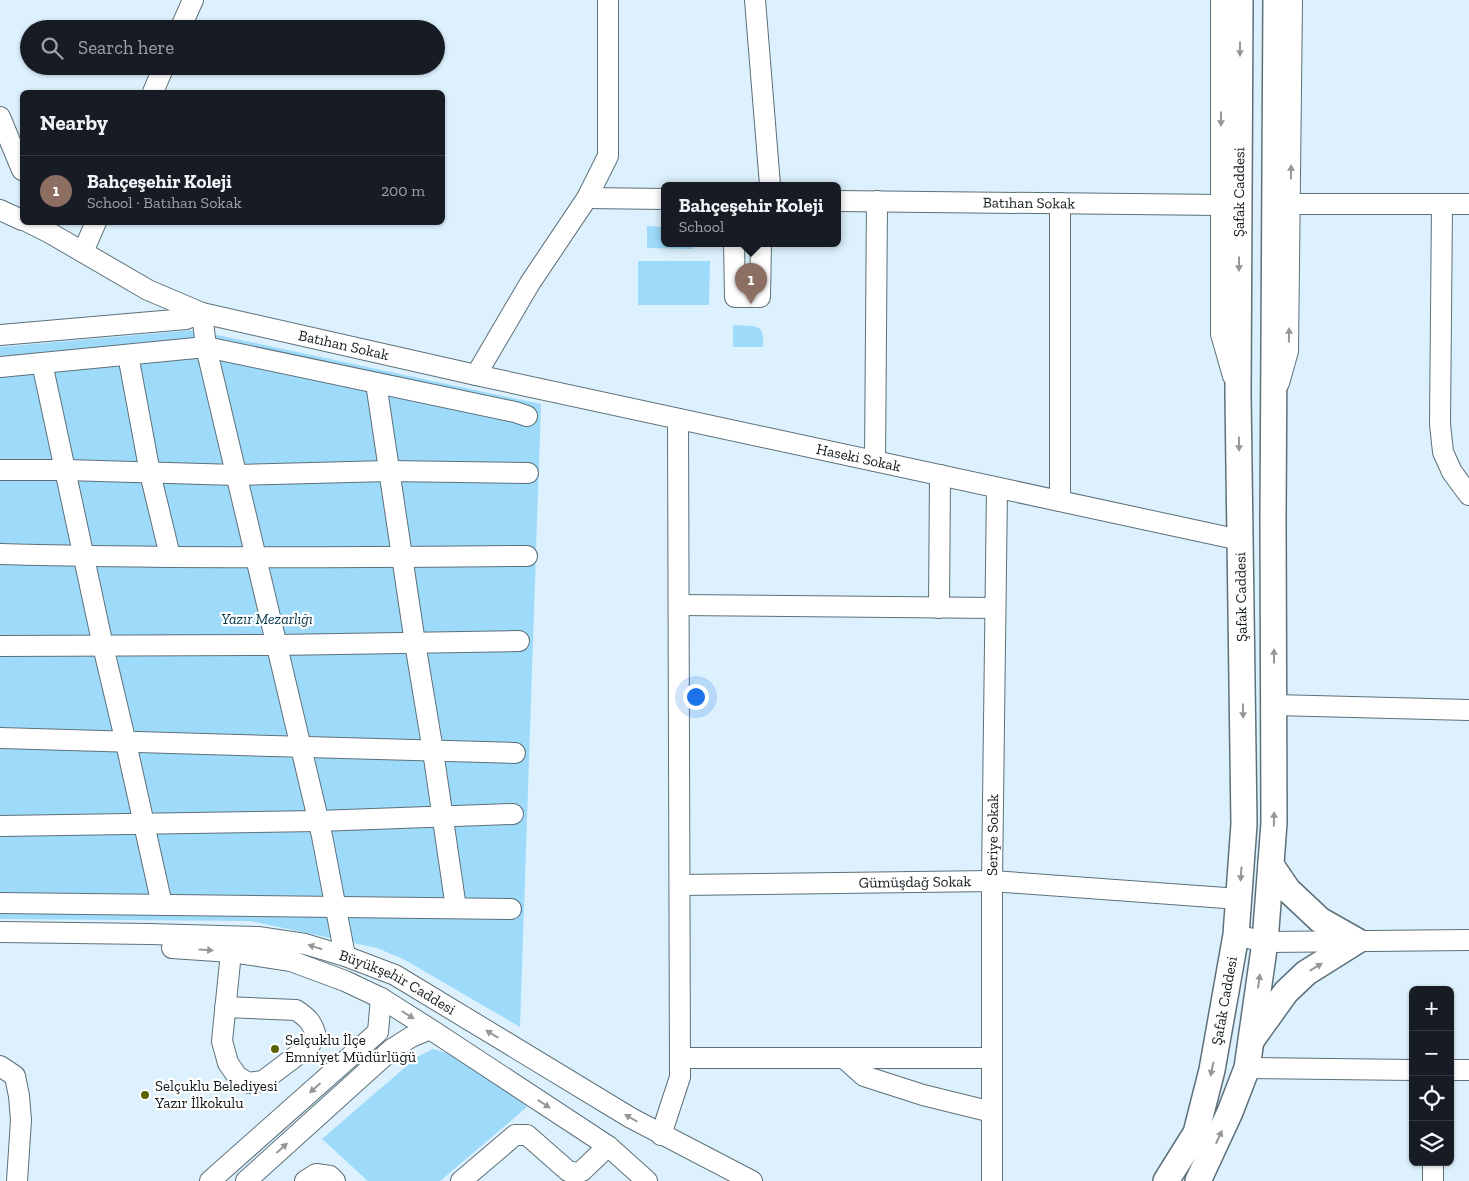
<!DOCTYPE html>
<html lang="en">
<head>
<meta charset="utf-8">
<style>
  :root { --surface:#171b24; --page:#242831; --text:#f1f3f6; --muted:#9ea1a6; --line:#363941; --accent:#aeb389 }
  body { margin:0; font-family:"Zilla Slab",serif; background:var(--page); color:var(--text) }
  .controls { position:absolute; right:15px; bottom:15px; display:grid; overflow:hidden; border-radius:8px; box-shadow:0 1px 4px #0004 }
  .controls button { width:45px; height:45px; display:grid; place-items:center; padding:0; border:0; border-bottom:1px solid var(--line); background:var(--surface); color:var(--text); font:25px sans-serif }
  .you { position:absolute; left:695px; top:696px; width:18px; height:18px; margin:-12px; border:4px solid #fff; border-radius:50%; background:#1a73e8; box-shadow:0 0 0 8px #1a73e833 }
  .badge { display:grid; place-items:center; width:32px; height:32px; border-radius:50%; background:var(--accent); color:#fff; font-size:16px; font-weight:700 }
  .pin { position:absolute; translate:-50% -41px; filter:drop-shadow(0 1px 2px #0008) }
  .pin::after { content:''; position:absolute; top:26px; width:18px; height:15px; background:inherit; clip-path:polygon(0 0,100% 0,50% 100%) }
  .popup { position:absolute; left:661px; top:182px; width:180px; height:65px; box-sizing:border-box; display:grid; place-content:center; border-radius:8px; background:var(--surface); filter:drop-shadow(0 1px 4px #0005); font-size:16px; white-space:nowrap; color:var(--muted) }
  .popup b { font-size:19px; color:var(--text) }
  .popup::after { content:''; position:absolute; left:50%; top:100%; margin-left:-10px; border:10px solid transparent; border-top-color:var(--surface) }
  .list { margin:0; padding:0; list-style:none }
  h2 { display:flex; justify-content:space-between; align-items:center; height:65px; margin:0; padding:0 20px; font-size:21px }
  h2 small { font-size:16px; font-weight:400; color:var(--muted) }
  .list li { display:grid; grid-template-columns:32px 1fr auto; gap:15px; align-items:center; box-sizing:border-box; height:70px; padding:0 20px; border-top:1px solid var(--line) }
  .list b { display:block; font-size:19px; white-space:nowrap }
  .list p { margin:0; font-size:16px; white-space:nowrap; color:var(--muted) }
  .list em { font-size:16px; font-style:normal; color:var(--muted) }
  .icon { flex:none; width:28px; height:28px; fill:none; stroke:currentColor; stroke-width:2; stroke-linecap:round; stroke-linejoin:round }
  .map { position:relative; flex:none; width:1469px; height:1181px; overflow:hidden }
  .search { position:absolute; background:var(--surface); box-shadow:0 1px 4px #0004; left:20px; top:20px; width:425px; height:55px; display:flex; align-items:center; gap:12px; box-sizing:border-box; padding:0 18px; border-radius:28px; color:var(--muted); font-size:19px }
  .panel { position:absolute; background:var(--surface); box-shadow:0 1px 4px #0004; left:20px; top:90px; width:425px; height:135px; border-radius:8px }
  .map>svg:first-child { display:block }
  .green { fill:#9edbfb }
  .lines { fill:none; stroke-linecap:round; stroke-linejoin:round }
  .minor-casing { stroke:#5d707a; stroke-width:22 }
  .major-casing { stroke:#5d707a; stroke-width:28 }
  .minor { stroke:#fff; stroke-width:20 }
  .major { stroke:#fff; stroke-width:25 }
  .oneway { fill:#949899 }
  .poi-dot { fill:#5b6403; stroke:#fff; stroke-width:2 }
  .labels { text-anchor:middle; dominant-baseline:central; stroke-width:4.5; stroke-linejoin:round; paint-order:stroke }
  .street-label { font-size:15px; fill:#12191d; stroke:#fff }
  .park-label { font-size:15px; font-style:italic; fill:#06374b; stroke:#fff }
  .poi-label { font-size:15px; fill:#12191d; stroke:#fff; text-anchor:start }
</style>
</head>
<body>
<div class="map">
<svg width="1469" height="1181" viewBox="0 0 1469 1181">
  <rect width="100%" height="100%" fill="#dcf1fd"/>
  <g class="green">
    <path d="M647 226 665 227V243H693V249L647 248Z"/>
    <path d="M638 261H710L709 305H638Z"/>
    <path d="M733 325C740 326 757 324 761 330 764 334 763 342 763 347H733Z"/>
    <path d="M194 330 541 404 520 1027 405 960 377 948 250 921 0 919V347Z"/>
    <path d="M433 1049 450 1054 520 1101 527 1107 440 1181H368L322 1139 417 1057Z"/>
  </g>
  <g class="lines">
    <defs>
      <g id="minor">
        <path d="M755 0 770 185"/>
        <path d="M1221 0V334L1233 376"/>
        <path d="M180 29 193 0"/>
        <path d="M153 92 164 66"/>
        <path d="M0 117 22 170"/>
        <path d="M587 198 665 199"/>
        <path id="s1" d="M837 201 1221 205"/>
        <path d="M1290 204H1469"/>
        <path d="M1442 204 1440 424 1443 452 1452 472 1469 495"/>
        <path d="M0 210 22 220"/>
        <path id="s2" d="M28 222 50 233 148 290 202 313 476 375 1240 540"/>
        <path d="M734 243 735 297H760L761 243"/>
        <path d="M83 252 96 222"/>
        <path d="M202 313 206 347 322 836 345 956"/>
        <path d="M0 335 186 319 202 313"/>
        <path d="M128 355 150 473 170 556"/>
        <path d="M42 363 103 646 126 743 162 905"/>
        <path d="M0 367 206 347 515 412 527 416"/>
        <path d="M476 375 530 283 587 198 608 156V0"/>
        <path d="M376 383 415 643 433 751 456 908"/>
        <path d="M1279 383 1288 351 1292 0"/>
        <path d="M875 461 877 201"/>
        <path d="M0 470H66L237 475 389 471 528 473"/>
        <path d="M1060 501V203"/>
        <path d="M0 554C176 559 351 557 527 556"/>
        <path d="M679 605 995 608"/>
        <path d="M939 608 940 475"/>
        <path d="M0 646 277 645 519 641"/>
        <path d="M1275 705 1469 710"/>
        <path d="M0 738 515 753"/>
        <path d="M0 826 318 821 513 814"/>
        <path id="s3" d="M680 885 992 881 1239 899"/>
        <path d="M0 903 511 909"/>
        <path id="s4" d="M0 932 149 934 258 937 305 944 345 956 395 975 631 1118 752 1181"/>
        <path d="M1236 935 1265 942 1469 940"/>
        <path d="M172 948 231 952 291 961 345 981 381 998 430 1029 608 1146 647 1181"/>
        <path d="M225 1007 296 1010C308 1018 312 1022 316 1036L308 1047 263 1081 248 1083 237 1076 228 1063 222 1041 231 952"/>
        <path d="M680 1058H992"/>
        <path d="M844 1058 864 1076 923 1095 992 1112"/>
        <path d="M0 1066 15 1076 19 1096 21 1120 17 1181"/>
        <path d="M1247 1068 1413 1070"/>
        <path d="M1450 1070H1469"/>
        <path d="M661 1135 680 1077 678 419"/>
        <path d="M1433 1162V1181"/>
        <path d="M210 1181 378 1032 381 998"/>
        <path d="M246 1181 392 1049 411 1037 430 1029"/>
        <path d="M305 1181 316 1174 330 1176 335 1181"/>
        <path d="M461 1181 515 1135H527L568 1171 576 1173 582 1171 608 1146"/>
        <path id="s5" d="M992 1181V881L997 488"/>
      </g>
      <g id="major">
        <path d="M1253 1038 1286 992 1306 973 1357 941 1320 920 1288 890 1271 865"/>
        <path id="s6" d="M1166 1181 1196 1133 1212 1070 1236 935 1244 824 1238 395 1240 0"/>
        <path d="M1198 1181 1230 1112 1247 1068 1265 942 1274 823 1273 517 1276 0"/>
      </g>
    </defs>
    <use href="#minor" class="minor-casing"/>
    <use href="#major" class="major-casing"/>
    <use href="#minor" class="minor"/>
    <use href="#major" class="major"/>
  </g>
  <defs><path id="oneway-solid" d="M-6-.8H1V-3.2L6.5 0L1 3.2V.8H-6Z" transform="scale(1.25)"/></defs>
  <g class="oneway">
    <use href="#oneway-solid" transform="translate(1240 49) rotate(90)"/>
    <use href="#oneway-solid" transform="translate(1221 119) rotate(90)"/>
    <use href="#oneway-solid" transform="translate(1291 172) rotate(-89)"/>
    <use href="#oneway-solid" transform="translate(1239 264) rotate(90)"/>
    <use href="#oneway-solid" transform="translate(1289 335) rotate(-89)"/>
    <use href="#oneway-solid" transform="translate(1239 444) rotate(89)"/>
    <use href="#oneway-solid" transform="translate(1274 656) rotate(-90)"/>
    <use href="#oneway-solid" transform="translate(1243 711) rotate(89)"/>
    <use href="#oneway-solid" transform="translate(1274 819) rotate(-89)"/>
    <use href="#oneway-solid" transform="translate(1241 874) rotate(94)"/>
    <use href="#oneway-solid" transform="translate(315 947) rotate(-163)"/>
    <use href="#oneway-solid" transform="translate(206 950) rotate(4)"/>
    <use href="#oneway-solid" transform="translate(1316 967) rotate(-31)"/>
    <use href="#oneway-solid" transform="translate(1259 981) rotate(-82)"/>
    <use href="#oneway-solid" transform="translate(408 1015) rotate(32)"/>
    <use href="#oneway-solid" transform="translate(492 1034) rotate(-149)"/>
    <use href="#oneway-solid" transform="translate(1212 1069) rotate(102)"/>
    <use href="#oneway-solid" transform="translate(315 1088) rotate(138)"/>
    <use href="#oneway-solid" transform="translate(544 1104) rotate(34)"/>
    <use href="#oneway-solid" transform="translate(631 1118) rotate(-150)"/>
    <use href="#oneway-solid" transform="translate(1219 1137) rotate(-65)"/>
    <use href="#oneway-solid" transform="translate(282 1148) rotate(-42)"/>
  </g>
  <g class="poi-dot">
    <circle cx="275" cy="1049" r="5"/>
    <circle cx="145" cy="1095" r="5"/>
  </g>
  <g class="labels">
    <g class="street-label">
      <text stroke="none"><textPath href="#s6" startOffset="1002">Şafak Caddesi</textPath></text>
      <text stroke="none"><textPath href="#s1" startOffset="192">Batıhan Sokak</textPath></text>
      <text stroke="none"><textPath href="#s2" startOffset="342">Batıhan Sokak</textPath></text>
      <text stroke="none"><textPath href="#s2" startOffset="869">Haseki Sokak</textPath></text>
      <text transform="translate(1241 597) rotate(-91)">Şafak Caddesi</text>
      <text stroke="none"><textPath href="#s5" startOffset="346">Seriye Sokak</textPath></text>
      <text stroke="none"><textPath href="#s3" startOffset="235">Gümüşdağ Sokak</textPath></text>
      <text stroke="none"><textPath href="#s4" startOffset="406">Büyükşehir Caddesi</textPath></text>
      <text stroke="none"><textPath href="#s6" startOffset="192">Şafak Caddesi</textPath></text>
    </g>
    <g class="park-label">
      <text x="267" y="619">Yazır Mezarlığı</text>
    </g>
    <g class="poi-label">
      <text x="285" y="1040">Selçuklu İlçe<tspan x="285" dy="17">Emniyet Müdürlüğü</tspan></text>
      <text x="155" y="1086">Selçuklu Belediyesi<tspan x="155" dy="17">Yazır İlkokulu</tspan></text>
    </g>
  </g>
</svg>
<div class="controls">
<button>+</button>
<button>−</button>
<button><svg class="icon" aria-label="locate" viewBox="0 0 24 24"><circle cx="12" cy="12" r="6"/><path d="M12 2v4M12 18v4M2 12h4M18 12h4"/></svg></button>
<button><svg class="icon" aria-label="layers" viewBox="0 0 24 24"><path d="M12 4l9 5-9 5-9-5zM3 14l9 5 9-5"/></svg></button>
</div>
<div class="you"></div>
<div class="pin badge" style="left:751px;top:304px;background:#8d6e63">1</div>
<div class="popup"><b>Bahçeşehir Koleji</b>School</div>
<div class="search"><svg class="icon" aria-label="search" viewBox="0 0 24 24"><circle cx="10" cy="10" r="6"/><path d="M15 15l6 6"/></svg>Search here</div>
<section class="panel">
<h2>Nearby<small></small></h2>
<ul class="list">
<li><span class="badge" style="background:#8d6e63">1</span><div><b>Bahçeşehir Koleji</b><p>School · Batıhan Sokak</p></div><em>200 m</em></li>
</ul>
</section>
</div>
</body>
</html>
